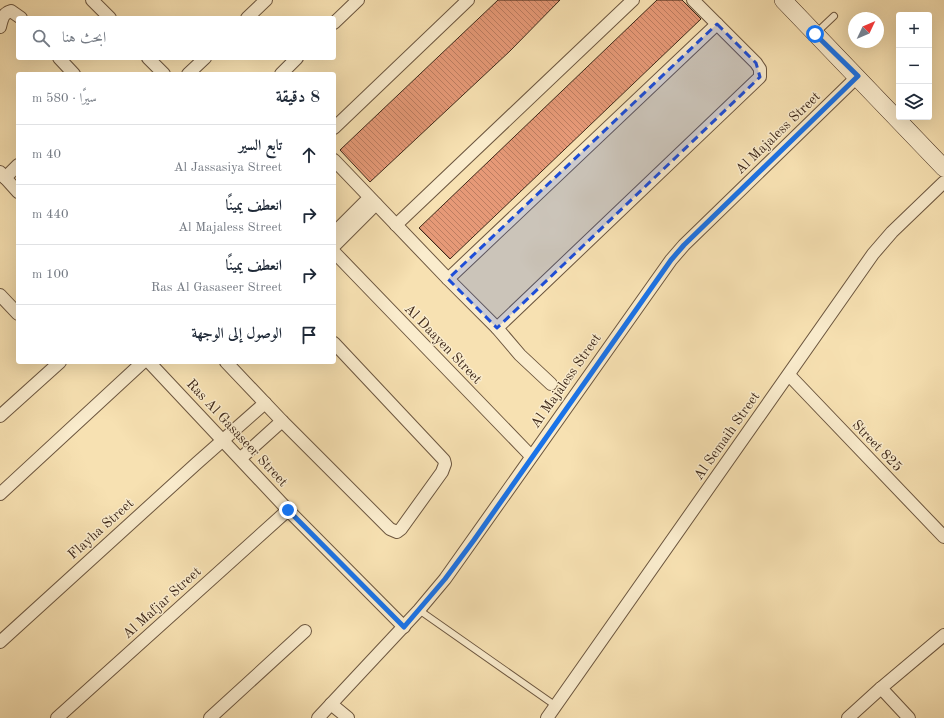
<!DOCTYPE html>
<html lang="ar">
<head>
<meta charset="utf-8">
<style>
  :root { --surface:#fff; --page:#f2f2f3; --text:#1f2937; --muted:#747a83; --line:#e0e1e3 }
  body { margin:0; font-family:"Old Standard TT",Amiri,serif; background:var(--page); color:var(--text); direction:rtl }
  .controls { position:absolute; right:12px; top:12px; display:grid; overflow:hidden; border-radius:4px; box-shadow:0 4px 16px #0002 }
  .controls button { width:36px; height:36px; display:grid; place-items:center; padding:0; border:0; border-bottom:1px solid var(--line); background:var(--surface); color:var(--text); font:20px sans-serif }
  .compass { position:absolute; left:848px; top:12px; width:36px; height:36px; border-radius:50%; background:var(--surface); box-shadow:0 4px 16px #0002; rotate:46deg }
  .stop { position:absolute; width:12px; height:12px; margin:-9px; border:3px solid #1a73e8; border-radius:50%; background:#fff }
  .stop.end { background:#1a73e8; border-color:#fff; box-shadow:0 1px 4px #0008 }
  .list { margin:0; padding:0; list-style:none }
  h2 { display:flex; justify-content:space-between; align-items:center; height:52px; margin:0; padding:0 16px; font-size:17px }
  h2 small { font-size:13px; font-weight:400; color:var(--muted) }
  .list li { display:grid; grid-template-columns:26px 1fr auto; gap:12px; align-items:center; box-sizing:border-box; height:60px; padding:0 16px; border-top:1px solid var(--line) }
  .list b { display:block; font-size:15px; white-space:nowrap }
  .list p { margin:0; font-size:13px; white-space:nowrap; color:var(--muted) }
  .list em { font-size:13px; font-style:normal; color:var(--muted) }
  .icon { flex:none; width:22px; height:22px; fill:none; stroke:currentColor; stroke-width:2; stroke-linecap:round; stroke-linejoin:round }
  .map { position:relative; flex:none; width:944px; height:718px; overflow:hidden; direction:ltr }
  .search { position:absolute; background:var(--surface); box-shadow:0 4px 16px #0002; left:16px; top:16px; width:320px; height:44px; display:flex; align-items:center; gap:10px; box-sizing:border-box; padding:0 14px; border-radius:4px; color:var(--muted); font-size:15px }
  .panel { position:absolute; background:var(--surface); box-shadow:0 4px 16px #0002; left:16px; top:72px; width:320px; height:292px; border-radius:4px; direction:rtl }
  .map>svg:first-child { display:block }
  .building { fill:url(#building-back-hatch); stroke:#3e2819 }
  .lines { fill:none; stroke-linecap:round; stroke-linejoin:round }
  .lane-casing { stroke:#6c563f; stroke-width:8 }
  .street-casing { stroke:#6c563f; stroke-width:14 }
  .secondary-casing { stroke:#3e2819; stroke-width:18 }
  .lane { stroke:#faeccd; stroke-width:6 }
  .street { stroke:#faeccd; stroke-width:12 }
  .secondary { stroke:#faeccd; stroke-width:17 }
  .route { stroke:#1a73e8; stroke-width:5 }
  .marked { fill:#1d4ed8; fill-opacity:0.2; stroke:#1d4ed8; stroke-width:3; stroke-dasharray:8 5; stroke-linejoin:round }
  .labels { text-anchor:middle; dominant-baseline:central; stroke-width:3; stroke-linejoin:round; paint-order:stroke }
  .street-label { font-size:14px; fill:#3e2819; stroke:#faeccd }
</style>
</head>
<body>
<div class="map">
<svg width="944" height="718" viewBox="0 0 944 718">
  <defs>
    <pattern id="building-back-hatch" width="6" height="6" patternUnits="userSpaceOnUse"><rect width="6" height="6" fill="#e69977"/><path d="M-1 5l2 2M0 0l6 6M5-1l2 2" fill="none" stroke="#bc7d61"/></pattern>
  </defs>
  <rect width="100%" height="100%" fill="#f7e1b2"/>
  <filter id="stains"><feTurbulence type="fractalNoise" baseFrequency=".005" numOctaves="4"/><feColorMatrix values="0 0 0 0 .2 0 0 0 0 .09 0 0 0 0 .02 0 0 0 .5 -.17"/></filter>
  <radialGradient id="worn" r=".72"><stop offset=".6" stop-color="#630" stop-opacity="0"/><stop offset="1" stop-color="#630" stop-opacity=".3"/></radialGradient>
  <g class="building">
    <path d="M498 0H560L510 51 370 182 340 150Z"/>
    <path d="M657 0H682L701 19 450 259 419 228Z"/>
  </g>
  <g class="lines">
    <defs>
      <g id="lane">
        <path d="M816 33 834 16"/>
        <path d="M419 610 556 706"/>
      </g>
      <g id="street">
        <path d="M92 0 110 18"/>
        <path d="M247 18 266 0"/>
        <path d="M334 23 358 0"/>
        <path d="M0 27C2 19 3 13 11 11L21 18"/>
        <path d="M59 58 74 74"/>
        <path d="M148 58 164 74"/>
        <path d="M188 74 205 58"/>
        <path d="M281 74 297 58"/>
        <path d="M334 128 468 0"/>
        <path d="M334 160 448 279 497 328 760 77V69L756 63 693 0"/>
        <path d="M0 172 18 192"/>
        <path d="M5 178 18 165"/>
        <path d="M396 225 633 0"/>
        <path d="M334 233 369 198"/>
        <path d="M334 246 376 204"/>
        <path d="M334 252 531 456"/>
        <path d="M448 279 717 24"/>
        <path d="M0 295 18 314"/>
        <path d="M497 328 520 355 551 384"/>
        <path d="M149 362 288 510 404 627"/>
        <path d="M226 362 282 421 390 529 397 532 401 529 442 472 445 464 444 460 334 343"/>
        <path d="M789 375 944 537"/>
        <path d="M0 416 60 362"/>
        <path d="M241 458 282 421"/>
        <path d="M0 494 143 362"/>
        <path d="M0 642 197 463 265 403"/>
        <path d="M881 688 909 718"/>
        <path d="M331 704 348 718"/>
        <path d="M57 718 288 510"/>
        <path d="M210 718 305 631"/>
        <path d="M318 718 419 610 445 579 671 260 684 245 858 76"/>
        <path d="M547 718 873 254 892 232 944 182"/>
        <path d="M848 718 881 688 944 635"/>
      </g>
      <path id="secondary" d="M783 0 944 168"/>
    </defs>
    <use href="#lane" class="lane-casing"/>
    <use href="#street" class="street-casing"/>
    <use href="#secondary" class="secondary-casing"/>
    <use href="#lane" class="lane"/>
    <use href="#street" class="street"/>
    <use href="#secondary" class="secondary"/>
  </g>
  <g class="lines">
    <path class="route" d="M288 510 404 627 445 579 474 540 671 260 684 245 858 76 815 34"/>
  </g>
  <path class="marked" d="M717 24 756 63 760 77 497 328 448 279Z"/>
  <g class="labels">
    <g class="street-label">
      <text transform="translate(778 133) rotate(-44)">Al Majaless Street</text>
      <text transform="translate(443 344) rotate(46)">Al Daayen Street</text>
      <text transform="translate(566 381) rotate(-55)">Al Majaless Street</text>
      <text transform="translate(237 433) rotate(47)">Ras Al Gasaseer Street</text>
      <text transform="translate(727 436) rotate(-55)">Al Semaih Street</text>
      <text transform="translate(877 446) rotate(46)">Street 825</text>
      <text transform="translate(101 529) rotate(-42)">Flayha Street</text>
      <text transform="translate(162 603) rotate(-42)">Al Mafjar Street</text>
    </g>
  </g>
  <rect width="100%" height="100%" filter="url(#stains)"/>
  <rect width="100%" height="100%" fill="url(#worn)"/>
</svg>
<div class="controls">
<button>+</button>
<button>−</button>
<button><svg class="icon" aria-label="layers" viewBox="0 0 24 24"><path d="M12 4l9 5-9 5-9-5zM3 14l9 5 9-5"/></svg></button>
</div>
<svg class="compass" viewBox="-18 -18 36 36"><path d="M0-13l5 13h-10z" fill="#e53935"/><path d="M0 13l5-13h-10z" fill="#747a83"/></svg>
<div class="stop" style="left:815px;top:34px"></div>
<div class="stop end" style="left:288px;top:510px"></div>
<div class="search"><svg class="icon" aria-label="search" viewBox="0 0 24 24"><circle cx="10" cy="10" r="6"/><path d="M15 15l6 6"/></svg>ابحث هنا</div>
<section class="panel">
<h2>8 دقيقة<small>سيرًا · 580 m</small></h2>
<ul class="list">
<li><svg class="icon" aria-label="ahead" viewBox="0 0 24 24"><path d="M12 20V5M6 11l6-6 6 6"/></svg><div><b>تابع السير</b><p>Al Jassasiya Street</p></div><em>40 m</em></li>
<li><svg class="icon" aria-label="right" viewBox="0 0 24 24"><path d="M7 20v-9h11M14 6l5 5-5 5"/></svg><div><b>انعطف يمينًا</b><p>Al Majaless Street</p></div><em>440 m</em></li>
<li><svg class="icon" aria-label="right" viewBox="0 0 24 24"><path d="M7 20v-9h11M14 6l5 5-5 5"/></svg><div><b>انعطف يمينًا</b><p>Ras Al Gasaseer Street</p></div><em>100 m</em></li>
<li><svg class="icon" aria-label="arrive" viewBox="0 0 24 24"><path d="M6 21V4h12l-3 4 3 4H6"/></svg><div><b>الوصول إلى الوجهة</b></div></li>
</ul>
</section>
</div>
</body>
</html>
